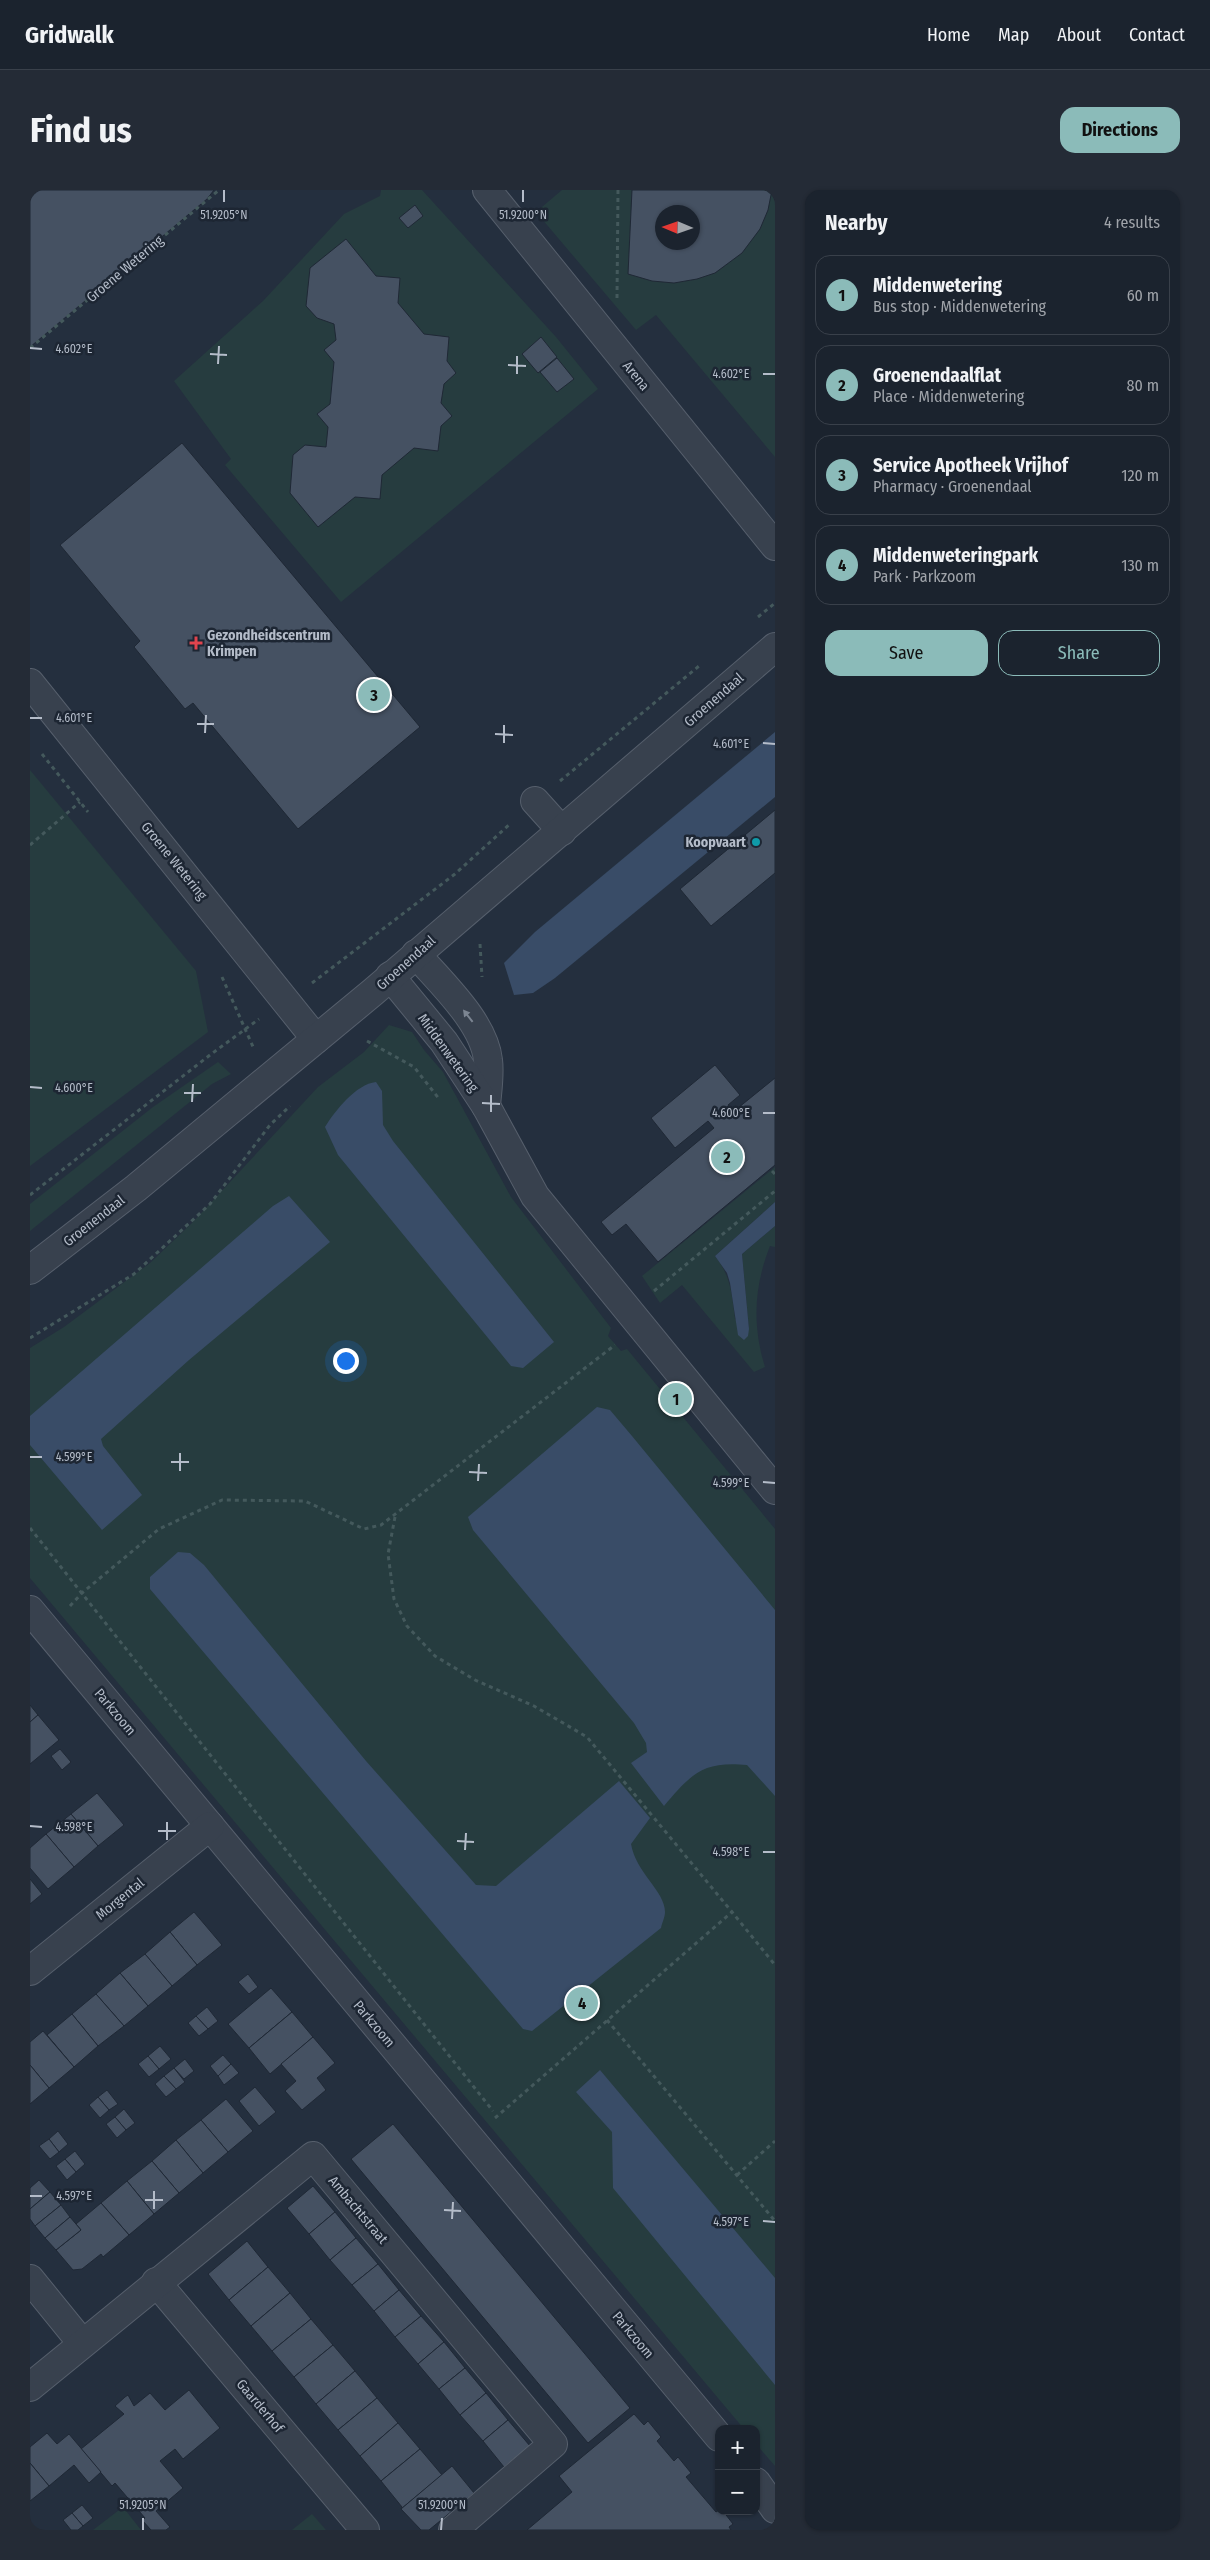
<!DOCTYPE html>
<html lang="en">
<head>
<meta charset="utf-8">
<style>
  :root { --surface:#1b232e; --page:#242b36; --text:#f1f3f6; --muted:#a0a4aa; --line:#39404a; --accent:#8bbbb9 }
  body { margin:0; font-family:"Fira Sans Condensed",sans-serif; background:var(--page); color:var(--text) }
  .controls { position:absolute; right:15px; bottom:15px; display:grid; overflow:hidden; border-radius:10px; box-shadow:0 1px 4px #0004 }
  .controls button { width:45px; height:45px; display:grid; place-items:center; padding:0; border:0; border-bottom:1px solid var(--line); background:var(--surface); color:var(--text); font:25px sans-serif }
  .compass { position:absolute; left:625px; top:15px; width:45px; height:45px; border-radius:50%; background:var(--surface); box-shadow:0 1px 4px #0004; rotate:272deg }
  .you { position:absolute; left:315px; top:1170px; width:18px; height:18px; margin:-12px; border:4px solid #fff; border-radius:50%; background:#1a73e8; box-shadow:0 0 0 8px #1a73e833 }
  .badge { display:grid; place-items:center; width:32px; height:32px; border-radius:50%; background:var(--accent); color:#111; font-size:16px; font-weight:700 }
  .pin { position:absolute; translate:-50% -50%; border:2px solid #fff; box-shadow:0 1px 5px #0006 }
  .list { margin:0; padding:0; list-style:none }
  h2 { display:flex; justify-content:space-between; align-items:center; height:65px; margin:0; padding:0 20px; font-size:21px }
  h2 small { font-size:16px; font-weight:400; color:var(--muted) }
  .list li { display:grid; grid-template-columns:32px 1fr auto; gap:15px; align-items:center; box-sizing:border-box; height:80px; margin:0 10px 10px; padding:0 10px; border:1px solid var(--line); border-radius:15px }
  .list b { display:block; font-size:19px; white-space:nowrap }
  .list p { margin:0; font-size:16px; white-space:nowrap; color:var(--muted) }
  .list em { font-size:16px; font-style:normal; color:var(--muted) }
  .actions { display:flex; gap:10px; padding:15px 20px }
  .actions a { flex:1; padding:11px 0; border:1px solid var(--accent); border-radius:15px; text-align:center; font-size:18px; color:var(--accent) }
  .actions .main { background:var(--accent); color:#111 }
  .map { position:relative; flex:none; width:745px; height:2340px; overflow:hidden; border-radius:15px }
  header { display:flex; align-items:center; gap:30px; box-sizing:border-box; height:70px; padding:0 25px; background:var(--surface); border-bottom:1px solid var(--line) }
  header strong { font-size:24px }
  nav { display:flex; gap:28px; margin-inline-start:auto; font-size:18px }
  .intro { display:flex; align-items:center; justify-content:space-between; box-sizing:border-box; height:120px; padding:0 30px }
  h1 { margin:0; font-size:35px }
  .button { padding:12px 22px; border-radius:15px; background:var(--accent); color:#111; font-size:18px; font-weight:700 }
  main { display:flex; gap:30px; padding:0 30px }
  aside { flex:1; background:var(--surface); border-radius:15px; box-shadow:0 1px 4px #0004 }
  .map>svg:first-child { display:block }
  .green { fill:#263c3f; fill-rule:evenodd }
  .water { fill:#394c67 }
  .building { fill:#455162; stroke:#1f2835; fill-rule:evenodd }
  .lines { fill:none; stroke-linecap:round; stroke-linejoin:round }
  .minor-casing { stroke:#565f6c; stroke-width:30 }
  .path { stroke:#44595c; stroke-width:3; stroke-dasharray:4 4; stroke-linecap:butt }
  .minor { stroke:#38414e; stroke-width:28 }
  .oneway { fill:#7c8592 }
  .ticks { fill:none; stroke:#b4bcc9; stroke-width:2 }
  .health-dot { fill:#e0444e; stroke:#1d2633; stroke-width:2 }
  .culture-dot { fill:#0f9aa8; stroke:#1d2633; stroke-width:2 }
  .labels { text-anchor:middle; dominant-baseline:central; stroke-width:5; stroke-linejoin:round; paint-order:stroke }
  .street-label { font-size:14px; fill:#b4bcc9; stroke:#1d2633 }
  .poi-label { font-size:14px; font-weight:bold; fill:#b4bcc9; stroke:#1d2633; text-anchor:start }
  .ticks-label { font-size:12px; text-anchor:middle; fill:#b4bcc9; stroke:#1d2633; stroke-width:5; stroke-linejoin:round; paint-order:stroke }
</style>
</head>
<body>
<header>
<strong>Gridwalk</strong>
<nav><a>Home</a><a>Map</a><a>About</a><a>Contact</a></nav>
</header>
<div class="intro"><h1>Find us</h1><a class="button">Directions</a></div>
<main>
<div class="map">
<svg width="745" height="2340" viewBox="0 0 745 2340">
  <rect width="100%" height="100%" fill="#242f3e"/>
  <g class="green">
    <path d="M351 0H392L526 147 568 199 311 412 195 275 201 269 144 191 233 111 314 24 350 6Z"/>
    <path d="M532 0H745V267L626 125 606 140 506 22ZM632 22H662V52H632Z"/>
    <path d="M0 580 166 781 178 842 0 976Z"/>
    <path d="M359 835 382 842 394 860 413 882 481 1007 581 1138 578 1146 591 1161 597 1159 745 1339V2276L726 2254V2239H714L0 1388V1158L34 1137 120 1073 162 1033 288 897 334 862Z"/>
    <path d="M188 872 201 884 182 894 0 1041V1014L123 917Z"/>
    <path d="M745 977V1012L685 1066C701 1086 702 1105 705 1129L719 1139 712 1064 745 1036V1057L740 1056C724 1097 722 1134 735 1177L724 1182 652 1095 630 1113 612 1086Z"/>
    <path d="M93 2317 111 2340H63Z"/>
    <path d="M282 2324 296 2340H262Z"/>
  </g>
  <g class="water">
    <path d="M745 542V607L525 788 503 803 484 805 474 773 505 742Z"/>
    <path d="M346 892 352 901 353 935 363 951 524 1152 493 1178 481 1176 308 965 295 937C305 921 326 894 346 892Z"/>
    <path d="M259 1006 300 1052 159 1170 71 1249 73 1256 112 1305 72 1340 0 1255V1226L243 1016Z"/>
    <path d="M745 1012V1036L712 1064 719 1139 718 1146 714 1150 708 1145 700 1093 697 1083 685 1066Z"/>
    <path d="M567 1217 580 1220 602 1246 745 1420V1606L717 1575C673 1571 662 1583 634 1616L601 1573 617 1562 616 1553 604 1533 443 1340 438 1327Z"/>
    <path d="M148 1362 160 1363 174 1375 336 1571 446 1695 466 1696 589 1591 620 1628 601 1654C606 1683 635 1701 635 1722 635 1727 632 1733 631 1738L502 1841 493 1839 120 1399V1387Z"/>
    <path d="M570 1880 745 2088V2195L583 1998 582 1942 546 1902Z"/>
  </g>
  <g class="building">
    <path d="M0 0H184L177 9 0 157Z"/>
    <path d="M602 0H742L738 20 730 39 712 63 685 83 667 89 644 93 622 91 598 84ZM632 22H662V52H632Z"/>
    <path d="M385 15 393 26 378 38 369 28Z"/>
    <path d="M316 49 346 86 370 88 368 113 394 144 419 147 417 171 426 183 414 194 411 213 422 226 411 236 408 261 384 258 352 285 350 309 325 307 288 337 260 303 263 265 275 255 296 257 298 237 287 224 300 214 304 172 294 160 306 150 304 134 287 128 276 116 280 78Z"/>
    <path d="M511 147 527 167 508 183 492 164Z"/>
    <path d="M527 168 544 189 527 202 510 182Z"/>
    <path d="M152 253 390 537 268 639 163 513 155 519 104 457 110 451 30 355Z"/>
    <path d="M745 620V683L681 736 650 699Z"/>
    <path d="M685 875 710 905 698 915 703 922 745 888V975L628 1072 596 1034 582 1045 571 1032 684 938 678 931 645 958 621 928Z"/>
    <path d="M0 1515 8 1525 0 1532Z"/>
    <path d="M8 1525 29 1550 0 1574V1532Z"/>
    <path d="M30 1559 41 1572 32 1580 21 1566Z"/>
    <path d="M67 1603 94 1635 68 1656 41 1624Z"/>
    <path d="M41 1624 68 1656 44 1677 16 1644Z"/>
    <path d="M16 1644 44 1677 18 1699 0 1678V1658Z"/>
    <path d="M0 1689 12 1704 0 1714Z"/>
    <path d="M164 1722 192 1755 167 1775 140 1742Z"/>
    <path d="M140 1742 167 1775 142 1796 115 1764Z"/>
    <path d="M115 1764 142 1796 118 1816 90 1783Z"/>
    <path d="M90 1783 118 1816 94 1836 66 1804Z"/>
    <path d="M218 1784 228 1797 219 1804 208 1792Z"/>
    <path d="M241 1798 262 1822 219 1858 198 1834Z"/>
    <path d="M66 1804 94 1836 68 1856 42 1824Z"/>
    <path d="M177 1817 188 1831 178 1839 166 1826Z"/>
    <path d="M262 1822 283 1847 240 1884 219 1858Z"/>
    <path d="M42 1824 68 1856 44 1877 17 1845Z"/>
    <path d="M166 1826 178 1839 169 1846 158 1833Z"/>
    <path d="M13 1841 44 1877 19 1898 0 1875V1852Z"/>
    <path d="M283 1847 305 1873 287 1888 296 1900 272 1920 255 1901 266 1891 251 1874Z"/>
    <path d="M130 1856 141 1869 129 1879 118 1866Z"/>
    <path d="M193 1865 201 1874 188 1886 180 1876Z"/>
    <path d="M118 1866 129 1879 119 1887 108 1874Z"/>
    <path d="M155 1869 164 1881 154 1889 144 1878Z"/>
    <path d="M201 1874 209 1883 194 1895 188 1886Z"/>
    <path d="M0 1875 19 1898 0 1914Z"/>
    <path d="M144 1878 155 1892 146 1899 134 1886Z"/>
    <path d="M134 1886 146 1899 136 1907 125 1894Z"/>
    <path d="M225 1897 246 1922 229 1936 209 1911Z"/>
    <path d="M77 1900 88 1914 79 1920 68 1907Z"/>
    <path d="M68 1907 79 1920 70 1928 59 1915Z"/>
    <path d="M196 1909 223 1941 198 1962 171 1930Z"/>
    <path d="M94 1919 105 1933 96 1940 85 1927Z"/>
    <path d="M85 1927 96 1940 87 1948 76 1934Z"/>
    <path d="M171 1930 198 1962 173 1983 146 1950Z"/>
    <path d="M363 1934 600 2218 558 2253 321 1969Z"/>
    <path d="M28 1941 38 1954 29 1962 19 1949Z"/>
    <path d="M19 1949 29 1962 20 1969 9 1956Z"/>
    <path d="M146 1950 173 1983 149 2003 122 1971Z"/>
    <path d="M45 1961 55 1974 46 1982 35 1969Z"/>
    <path d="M35 1969 46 1982 37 1990 26 1976Z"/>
    <path d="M122 1971 149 2003 124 2024 97 1991Z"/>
    <path d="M9 1990 20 2002 0 2019V1998Z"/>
    <path d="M97 1991 124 2024 99 2045 71 2013Z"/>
    <path d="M283 1996 305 2022 279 2044 257 2018Z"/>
    <path d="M20 2002 31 2015 5 2036 0 2029V2019Z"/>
    <path d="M71 2013 99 2045 73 2067 71 2064 52 2079 43 2080 26 2060 51 2040 46 2034Z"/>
    <path d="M31 2015 40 2027 15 2048 5 2036Z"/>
    <path d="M305 2022 326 2048 300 2070 279 2044Z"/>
    <path d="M40 2027 51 2040 26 2060 15 2048Z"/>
    <path d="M326 2048 348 2074 322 2095 300 2070Z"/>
    <path d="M217 2051 238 2077 199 2110 178 2084Z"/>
    <path d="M348 2074 369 2100 344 2121 322 2095Z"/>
    <path d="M238 2077 260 2103 221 2136 199 2110Z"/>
    <path d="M369 2100 391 2126 365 2147 344 2121Z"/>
    <path d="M260 2103 281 2129 242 2161 221 2136Z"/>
    <path d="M391 2126 414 2152 388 2174 365 2147Z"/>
    <path d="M281 2129 303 2155 264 2187 242 2161Z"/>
    <path d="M414 2152 435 2178 409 2199 388 2174Z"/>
    <path d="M303 2155 325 2181 286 2214 264 2187Z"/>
    <path d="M435 2178 456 2203 430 2225 409 2199Z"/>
    <path d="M325 2181 347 2208 308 2240 286 2214Z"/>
    <path d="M159 2200 190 2238 153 2269 145 2259 130 2271 153 2298 126 2321 140 2337 136 2340H121L112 2330 115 2328 85 2293 82 2296 51 2259 94 2224 85 2216 95 2207 98 2205 104 2216 120 2203 135 2220Z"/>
    <path d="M456 2203 478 2230 453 2251 430 2225Z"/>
    <path d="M347 2208 368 2233 330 2266 308 2240Z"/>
    <path d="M604 2224 614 2235 618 2231 631 2247 627 2251 644 2271 648 2267 661 2283 656 2287 686 2322 689 2320 693 2321 703 2334 699 2337 701 2340H497L542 2302 529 2286Z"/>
    <path d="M478 2230 500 2256 474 2277 453 2251Z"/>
    <path d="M368 2233 390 2259 351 2291 330 2266Z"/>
    <path d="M17 2243 27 2254 39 2244 71 2282 59 2293 44 2275 19 2296 0 2273V2257Z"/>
    <path d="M390 2259 412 2285 371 2319 372 2317 351 2291Z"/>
    <path d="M0 2273 19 2296 0 2311Z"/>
    <path d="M422 2276 444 2303 399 2340H391L371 2319Z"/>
    <path d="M52 2315 63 2328 53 2336 42 2323Z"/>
    <path d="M42 2323 53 2336 48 2340H41L33 2330Z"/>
  </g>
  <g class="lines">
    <defs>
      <g id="minor">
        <path d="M457 0 745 356"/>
        <path d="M0 493 286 849"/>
        <path d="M505 611 532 641"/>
        <path d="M386 764C410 792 454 832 458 870 460 885 457 902 456 916"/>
        <path d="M360 786 414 852 456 916 505 1006 745 1300"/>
        <path d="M0 1080 106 998 343 802 745 457"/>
        <path d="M0 1420 689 2247"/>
        <path d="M0 1781 180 1636"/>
        <path d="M0 2089 52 2153"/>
        <path d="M126 2092 335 2340"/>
        <path d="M0 2197 283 1966 523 2254 423 2340"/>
        <path d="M726 2292 745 2319"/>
      </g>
    </defs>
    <use href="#minor" class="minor-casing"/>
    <g class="path">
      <path d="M587 108 588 0"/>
      <path d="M0 158 189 0"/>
      <path d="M728 427 745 413"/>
      <path d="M12 564 58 622"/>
      <path d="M530 591 669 476"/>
      <path d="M0 655 50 612"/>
      <path d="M450 754 452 787"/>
      <path d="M192 787 224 859"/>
      <path d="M282 793 425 684 481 633"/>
      <path d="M337 851 384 877 410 910"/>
      <path d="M742 981 745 984"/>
      <path d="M0 1005 180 865 229 829"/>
      <path d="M624 1101 745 1001"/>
      <path d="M0 1148 104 1084 180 1014 240 935 260 916"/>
      <path d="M365 1327 358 1364 364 1409 377 1436 405 1466 445 1490 504 1516 557 1547 702 1722"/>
      <path d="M0 1338 463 1921"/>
      <path d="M40 1416 52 1403 129 1339 192 1310 275 1311 334 1339 351 1335 585 1155"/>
      <path d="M577 1830 745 2031"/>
      <path d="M465 1928 702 1722 745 1775"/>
      <path d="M707 1985 745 1951"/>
    </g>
    <use href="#minor" class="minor"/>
  </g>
  <defs><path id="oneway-solid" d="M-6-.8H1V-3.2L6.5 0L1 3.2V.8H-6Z" transform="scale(1.25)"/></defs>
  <use class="oneway" href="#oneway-solid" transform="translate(438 826) rotate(-128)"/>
  <path class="ticks" d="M194 12V0M493 12V0M0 158 12 159M180 164 197 165M188 174 189 156M478 175 496 176M487 184V166M733 184H745M0 528H12M167 534H184M175 543 176 525M465 544 483 545M474 553V535M733 553 745 554M0 897 12 898M154 903H171M162 912 163 894M452 913 470 914M461 922V905M733 923H745M0 1267H12M141 1272H159M150 1281V1263M439 1282 457 1283M448 1291 449 1274M733 1292 745 1293M0 1636 12 1637M128 1641H146M137 1650V1632M427 1651 444 1652M435 1660 436 1643M733 1662H745M0 2006H12M115 2010H133M124 2019V2001M414 2020 431 2021M422 2029 423 2012M733 2031 745 2032M113 2340V2328M411 2340 412 2328"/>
  <path class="health-dot" d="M163.5 445.5h5v5h5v5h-5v5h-5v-5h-5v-5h5z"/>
  <circle class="culture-dot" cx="726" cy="652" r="5"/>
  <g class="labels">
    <g class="street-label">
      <text transform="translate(95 79) rotate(-40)">Groene Wetering</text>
      <text transform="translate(606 186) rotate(51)">Arena</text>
      <text transform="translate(684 510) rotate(-41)">Groenendaal</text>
      <text transform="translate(144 671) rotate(51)">Groene Wetering</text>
      <text transform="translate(376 773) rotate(-42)">Groenendaal</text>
      <text transform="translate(418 863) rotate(54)">Middenwetering</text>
      <text transform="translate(64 1031) rotate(-38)">Groenendaal</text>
      <text transform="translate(85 1522) rotate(50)">Parkzoom</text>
      <text transform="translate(90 1709) rotate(-39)">Morgental</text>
      <text transform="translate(344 1834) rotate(50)">Parkzoom</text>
      <text transform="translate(328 2020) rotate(50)">Ambachtstraat</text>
      <text transform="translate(603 2145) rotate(50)">Parkzoom</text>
      <text transform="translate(230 2216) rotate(50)">Gaarderhof</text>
    </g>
    <g class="poi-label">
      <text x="177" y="445">Gezondheidscentrum<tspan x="177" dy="16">Krimpen</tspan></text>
      <text x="716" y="652" text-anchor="end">Koopvaart</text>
    </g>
  </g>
  <g class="ticks-label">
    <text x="194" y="29">51.9205°N</text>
    <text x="493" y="29">51.9200°N</text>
    <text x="44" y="163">4.602°E</text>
    <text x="701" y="188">4.602°E</text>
    <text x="44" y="532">4.601°E</text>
    <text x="701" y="558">4.601°E</text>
    <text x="44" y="902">4.600°E</text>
    <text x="701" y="927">4.600°E</text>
    <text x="44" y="1271">4.599°E</text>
    <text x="701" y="1297">4.599°E</text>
    <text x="44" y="1641">4.598°E</text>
    <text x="701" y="1666">4.598°E</text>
    <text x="44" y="2010">4.597°E</text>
    <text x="701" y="2036">4.597°E</text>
    <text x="113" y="2319">51.9205°N</text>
    <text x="412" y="2319">51.9200°N</text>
  </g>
</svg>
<div class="controls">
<button>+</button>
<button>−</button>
</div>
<svg class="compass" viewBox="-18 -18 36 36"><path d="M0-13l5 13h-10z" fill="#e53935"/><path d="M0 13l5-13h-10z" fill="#a0a4aa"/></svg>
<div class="you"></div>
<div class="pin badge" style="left:646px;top:1209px">1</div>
<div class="pin badge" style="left:697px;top:967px">2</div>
<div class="pin badge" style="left:344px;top:505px">3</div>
<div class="pin badge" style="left:552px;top:1813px">4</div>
</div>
<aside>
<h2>Nearby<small>4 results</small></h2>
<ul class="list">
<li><span class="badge">1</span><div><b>Middenwetering</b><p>Bus stop · Middenwetering</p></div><em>60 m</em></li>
<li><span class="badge">2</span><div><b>Groenendaalflat</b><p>Place · Middenwetering</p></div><em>80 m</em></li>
<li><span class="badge">3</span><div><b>Service Apotheek Vrijhof</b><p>Pharmacy · Groenendaal</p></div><em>120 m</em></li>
<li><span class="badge">4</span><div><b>Middenweteringpark</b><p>Park · Parkzoom</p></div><em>130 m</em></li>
</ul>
<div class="actions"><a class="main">Save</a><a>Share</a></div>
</aside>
</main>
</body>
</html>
